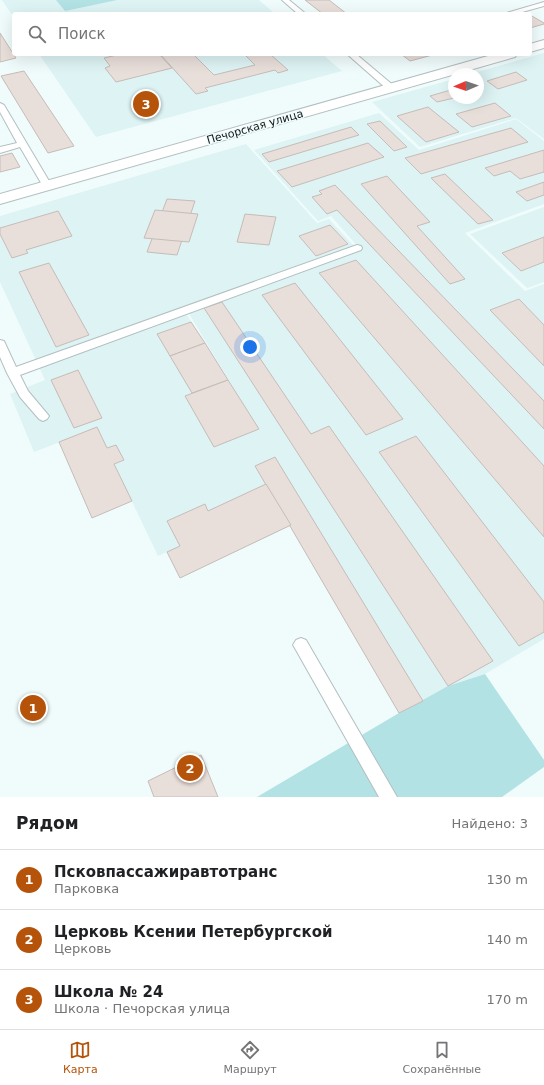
<!DOCTYPE html>
<html lang="ru">
<head>
<meta charset="utf-8">
<style>
  :root { --surface:#fff; --page:#f6f6f6; --text:#202124; --muted:#757577; --line:#e0e0e0; --accent:#b45309 }
  body { margin:0; font-family:"DejaVu Sans",sans-serif; background:var(--page); color:var(--text) }
  .compass { position:absolute; left:448px; top:68px; width:36px; height:36px; border-radius:50%; background:var(--surface); box-shadow:0 4px 16px #0002; rotate:268deg }
  .you { position:absolute; left:250px; top:347px; width:14px; height:14px; margin:-10px; border:3px solid #fff; border-radius:50%; background:#1a73e8; box-shadow:0 0 0 6px #1a73e833 }
  .badge { display:grid; place-items:center; width:26px; height:26px; border-radius:50%; background:var(--accent); color:#fff; font-size:13px; font-weight:700 }
  .pin { position:absolute; translate:-50% -50%; border:2px solid #fff; box-shadow:0 1px 4px #0006 }
  .list { margin:0; padding:0; list-style:none }
  h2 { display:flex; justify-content:space-between; align-items:center; height:52px; margin:0; padding:0 16px; font-size:17px }
  h2 small { font-size:13px; font-weight:400; color:var(--muted) }
  .list li { display:grid; grid-template-columns:26px 1fr auto; gap:12px; align-items:center; box-sizing:border-box; height:60px; padding:0 16px; border-top:1px solid var(--line) }
  .list b { display:block; font-size:15px; white-space:nowrap }
  .list p { margin:0; font-size:13px; white-space:nowrap; color:var(--muted) }
  .list em { font-size:13px; font-style:normal; color:var(--muted) }
  .icon { flex:none; width:22px; height:22px; fill:none; stroke:currentColor; stroke-width:2; stroke-linecap:round; stroke-linejoin:round }
  .map { position:relative; flex:none; width:544px; height:797px; overflow:hidden }
  .search { position:absolute; background:var(--surface); box-shadow:0 4px 16px #0002; left:12px; right:12px; top:12px; height:44px; display:flex; align-items:center; gap:10px; box-sizing:border-box; padding:0 14px; border-radius:4px; color:var(--muted); font-size:15px }
  .sheet { height:232px; background:var(--surface) }
  nav { display:flex; justify-content:space-around; align-items:center; box-sizing:border-box; height:56px; border-top:1px solid var(--line); background:var(--surface); font-size:11px; color:var(--muted) }
  nav a { display:grid; justify-items:center; gap:2px }
  nav .on { color:var(--accent) }
  .map>svg:first-child { display:block }
  .built { fill:#ddf3f4 }
  .green { fill:#b2e2e4 }
  .building { fill:#e8deda; stroke:#c6bcb8 }
  .lines { fill:none; stroke-linecap:round; stroke-linejoin:round }
  .service-casing { stroke:#b3bfc0; stroke-width:2 }
  .minor-casing { stroke:#b3bfc0; stroke-width:2 }
  .service { fill:#fff; fill-rule:evenodd }
  .minor { fill:#fff; fill-rule:evenodd }
  .labels { text-anchor:middle; dominant-baseline:central; stroke-width:3; stroke-linejoin:round; paint-order:stroke }
  .far-street-label { font-size:11px; fill:#131717; stroke:#f0fcfc }
</style>
</head>
<body>
<div class="map">
<svg width="544" height="797" viewBox="0 0 544 797">
  <rect width="100%" height="100%" fill="#f0fcfc"/>
  <g class="built">
    <path d="M2 0H259L275 14H14V18Z"/>
    <path d="M544 53V139L516 118 420 147 372 102 454 79V98H478V74H470Z"/>
    <path d="M39 54H322L342 71 96 137Z"/>
    <path d="M379 113 419 150 516 119 544 141V204L465 233 525 291 544 284V639L485 674 448 686 399 713 290 526 180 578 167 552 158 556 114 464 123 460 116 445 107 448 97 428 34 452 10 394 45 380 0 282V216L246 144 317 223 329 219 354 246 182 307 243 404 188 312 360 249 331 216 318 221 254 150Z"/>
    <path d="M544 207V282L527 288 470 234Z"/>
  </g>
  <g class="green">
    <path d="M56 0H117L65 11Z"/>
    <path d="M485 674 544 760V767L502 797H257L399 713 448 686Z"/>
  </g>
  <g class="building">
    <path d="M305 0H329L347 14H323Z"/>
    <path d="M530 15 544 23V24L530 28Z"/>
    <path d="M0 33 16 58 0 62Z"/>
    <path d="M121 54H159L172 68 116 82 105 68 110 66 104 58Z"/>
    <path d="M160 54H201L195 56 214 75 255 65 244 54H270L288 70 278 73 275 70 205 88 208 91 196 94Z"/>
    <path d="M401 54H436L410 61Z"/>
    <path d="M24 71 74 146 48 153 1 76Z"/>
    <path d="M516 72 527 80 498 89 487 81Z"/>
    <path d="M454 89V98L437 102 430 96Z"/>
    <path d="M495 103 511 116 472 127 456 114Z"/>
    <path d="M428 107 459 132 426 142 397 116Z"/>
    <path d="M380 121 407 147 394 151 367 124Z"/>
    <path d="M351 127 359 135 269 162 262 154Z"/>
    <path d="M511 128 528 142 421 174 405 158Z"/>
    <path d="M368 143 384 157 292 187 277 171Z"/>
    <path d="M544 150V172L520 179 510 171 494 176 485 168Z"/>
    <path d="M12 153 20 167 0 172V156Z"/>
    <path d="M445 174 493 220 478 224 431 178Z"/>
    <path d="M387 176 430 222 417 226 465 279 450 284 361 184Z"/>
    <path d="M544 182V195L527 201 516 192Z"/>
    <path d="M335 185 544 401V429L337 210 327 214 312 197 322 194 319 191Z"/>
    <path d="M167 199 195 201 177 255 147 252Z"/>
    <path d="M155 210 198 214 189 242 144 238Z"/>
    <path d="M58 211 72 236 26 250 28 253 12 258 0 234V228Z"/>
    <path d="M245 214 276 217 269 245 237 242Z"/>
    <path d="M330 225 348 244 316 256 299 236Z"/>
    <path d="M544 237V262L521 271 502 253Z"/>
    <path d="M356 260 544 466V537L319 273Z"/>
    <path d="M49 263 89 335 56 347 19 272Z"/>
    <path d="M295 283 403 419 366 435 262 295Z"/>
    <path d="M519 299 544 325V366L490 310Z"/>
    <path d="M222 302 311 434 329 426 493 661 448 686 204 308Z"/>
    <path d="M191 322 205 343 170 356 157 334Z"/>
    <path d="M205 343 228 380 192 393 170 356Z"/>
    <path d="M78 370 102 418 74 428 51 380Z"/>
    <path d="M228 380 259 429 214 447 185 396Z"/>
    <path d="M97 427 107 448 116 445 124 460 114 464 132 501 92 518 59 442Z"/>
    <path d="M416 436 544 602V632L519 646 379 452Z"/>
    <path d="M275 457 423 701 399 713 255 466Z"/>
    <path d="M266 484 291 525 180 578 167 552 180 546 167 521 205 504 208 511Z"/>
    <path d="M201 755 218 797H154L148 781Z"/>
  </g>
  <g class="lines">
    <defs>
      <g id="service">
        <path d="M282 0H289L306 14H298Z"/>
        <path d="M544 2V6L515 14H503Z"/>
        <path d="M347 54H356L394 86V90H388Z"/>
        <path d="M0 103 4 105 52 186 50 188H44L20 147 0 153V147L17 143 0 112Z"/>
        <path d="M357 245 361 246 362 248 361 250 20 375 28 391 49 416 47 419 43 421 39 419 20 397 7 373 0 357V340L4 341 16 367Z"/>
        <path d="M301 638 306 640 397 797H379L296 650 293 645 296 640Z"/>
      </g>
      <g id="minor">
        <path d="M544 40V48L530 52V44Z"/>
        <path d="M495 54H517L515 57 0 204V194Z"/>
      </g>
    </defs>
    <use href="#service" class="service-casing"/>
    <use href="#minor" class="minor-casing"/>
    <use href="#service" class="service"/>
    <use href="#minor" class="minor"/>
  </g>
  <g class="labels">
    <g class="far-street-label">
      <text transform="translate(255 127) rotate(-16)">Печорская улица</text>
    </g>
  </g>
</svg>
<svg class="compass" viewBox="-18 -18 36 36"><path d="M0-13l5 13h-10z" fill="#e53935"/><path d="M0 13l5-13h-10z" fill="#757577"/></svg>
<div class="you"></div>
<div class="pin badge" style="left:33px;top:708px">1</div>
<div class="pin badge" style="left:190px;top:768px">2</div>
<div class="pin badge" style="left:146px;top:104px">3</div>
<div class="search"><svg class="icon" aria-label="search" viewBox="0 0 24 24"><circle cx="10" cy="10" r="6"/><path d="M15 15l6 6"/></svg>Поиск</div>
</div>
<section class="sheet">
<h2>Рядом<small>Найдено: 3</small></h2>
<ul class="list">
<li><span class="badge">1</span><div><b>Псковпассажиравтотранс</b><p>Парковка</p></div><em>130 m</em></li>
<li><span class="badge">2</span><div><b>Церковь Ксении Петербургской</b><p>Церковь</p></div><em>140 m</em></li>
<li><span class="badge">3</span><div><b>Школа № 24</b><p>Школа · Печорская улица</p></div><em>170 m</em></li>
</ul>
</section>
<nav>
<a class="on"><svg class="icon" aria-label="map" viewBox="0 0 24 24"><path d="M3 6l6-2 6 2 6-2v14l-6 2-6-2-6 2zM9 4v14M15 6v14"/></svg>Карта</a>
<a><svg class="icon" aria-label="directions" viewBox="0 0 24 24"><path d="M12 3l9 9-9 9-9-9zM9 14v-3h6M13 9l2 2-2 2"/></svg>Маршрут</a>
<a><svg class="icon" aria-label="saved" viewBox="0 0 24 24"><path d="M7 4h10v16l-5-4-5 4z"/></svg>Сохранённые</a>
</nav>
</body>
</html>
